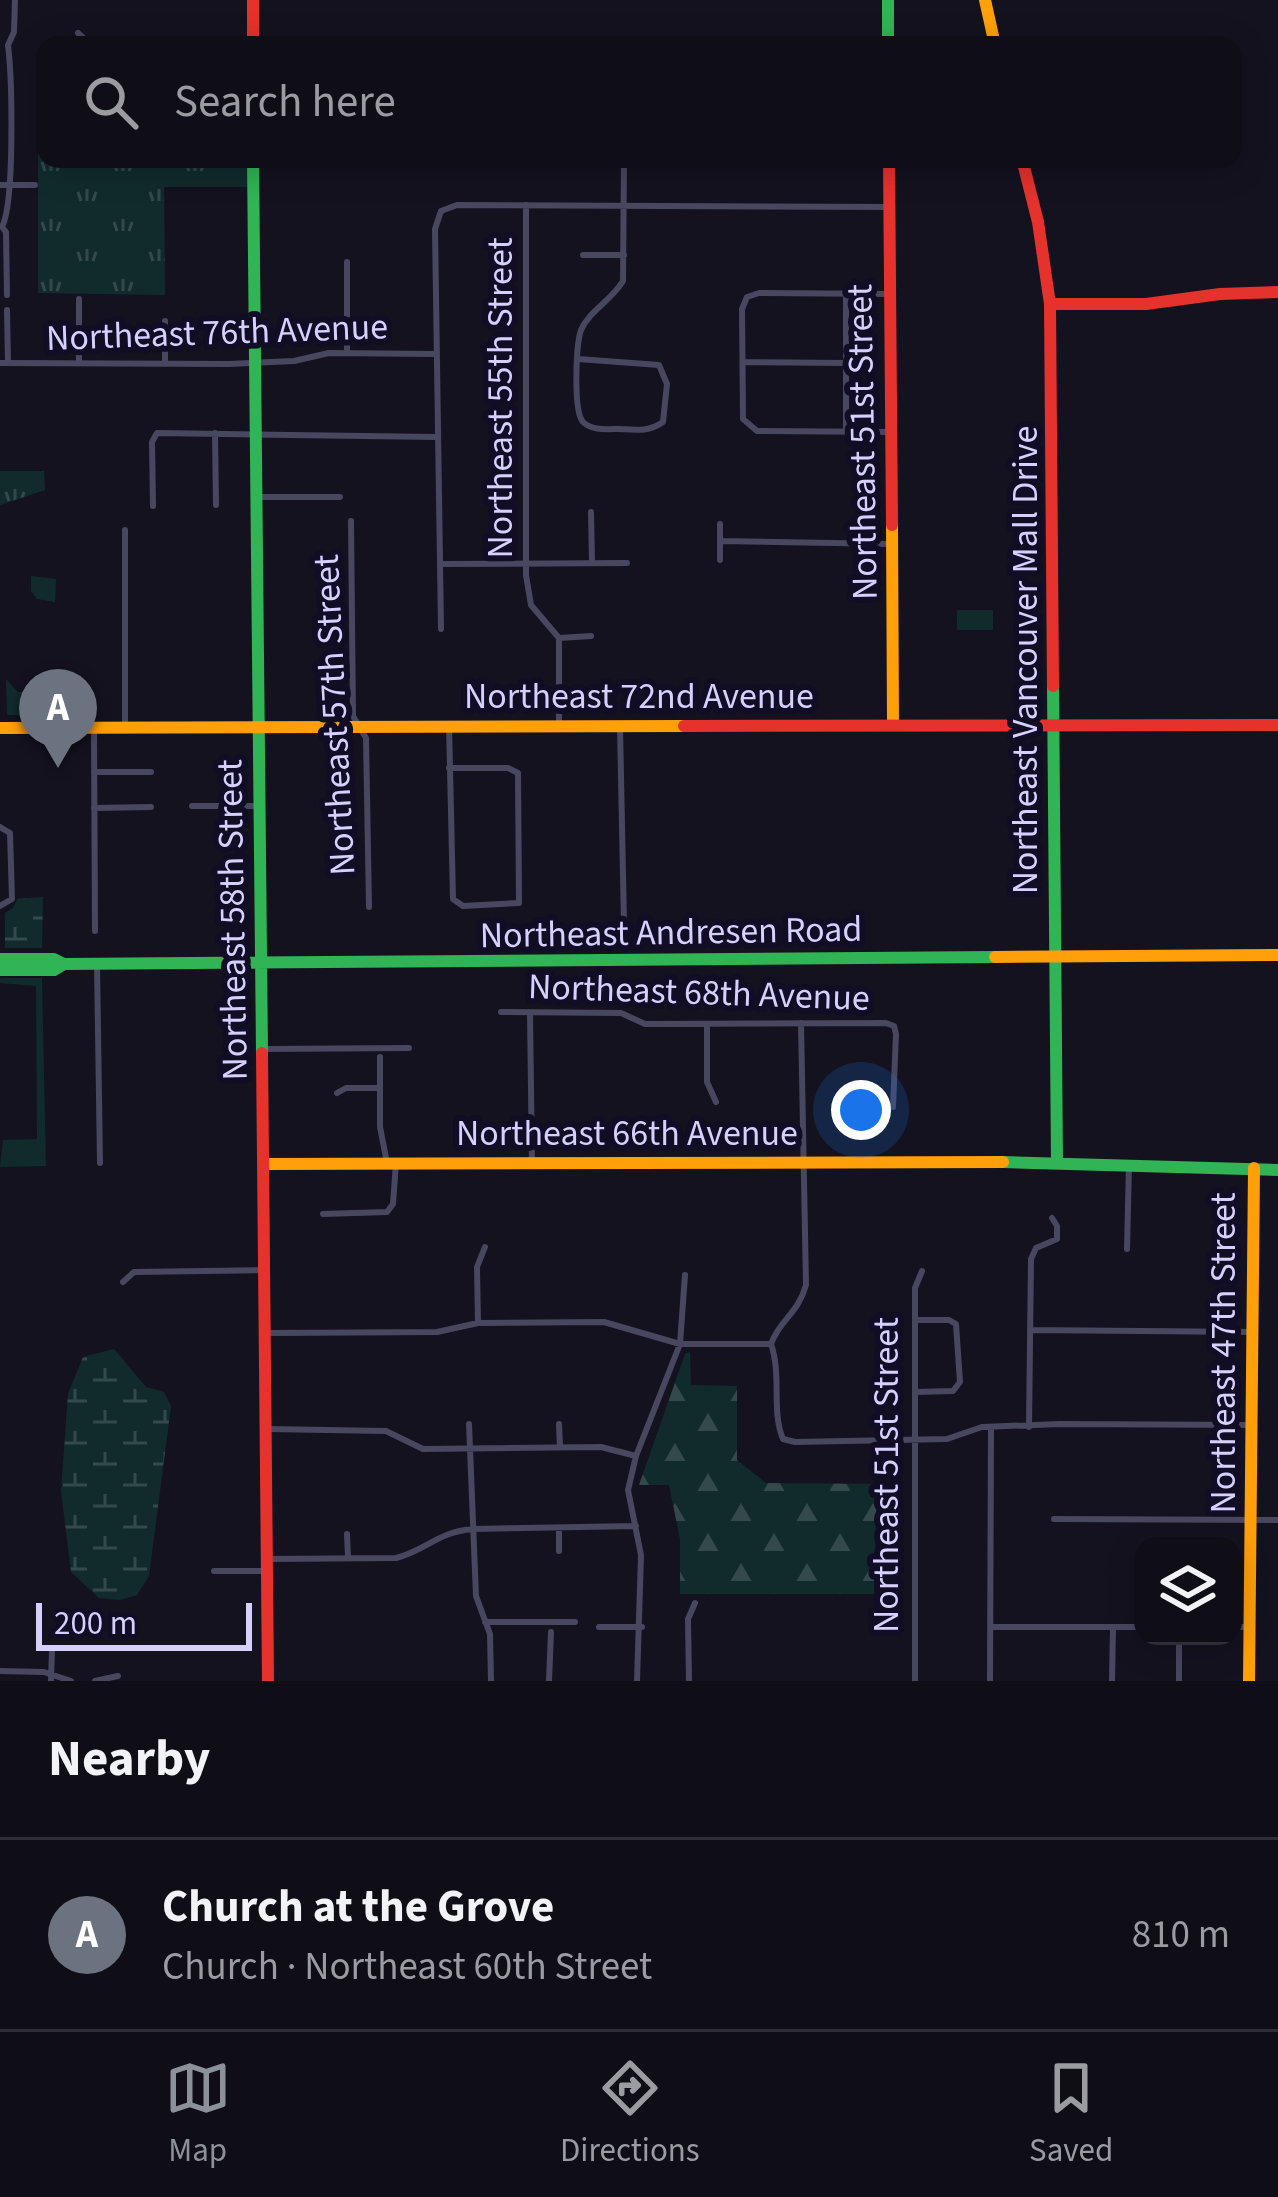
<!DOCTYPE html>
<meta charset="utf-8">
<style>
:root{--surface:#0f0e17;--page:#181720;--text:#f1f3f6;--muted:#9b9ca1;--line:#2f2e36;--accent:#8c9099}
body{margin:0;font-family:"Source Sans 3",sans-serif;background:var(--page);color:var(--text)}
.controls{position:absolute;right:36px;bottom:36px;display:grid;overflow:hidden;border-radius:24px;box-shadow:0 6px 30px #0003}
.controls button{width:108px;height:108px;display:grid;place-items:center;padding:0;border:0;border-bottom:3px solid var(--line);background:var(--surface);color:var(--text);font:60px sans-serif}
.scale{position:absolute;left:36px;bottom:30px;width:216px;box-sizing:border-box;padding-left:12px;border:6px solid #d6d0ff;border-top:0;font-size:33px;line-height:42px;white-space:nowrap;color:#d6d0ff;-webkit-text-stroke:9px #110d24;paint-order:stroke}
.you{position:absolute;left:861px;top:1110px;width:42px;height:42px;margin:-30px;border:9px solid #fff;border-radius:50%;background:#1a73e8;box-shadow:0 0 0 18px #1a73e833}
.badge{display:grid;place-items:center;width:78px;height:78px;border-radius:50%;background:var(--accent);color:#fff;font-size:39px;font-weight:700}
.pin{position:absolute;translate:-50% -99px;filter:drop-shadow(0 3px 6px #0008)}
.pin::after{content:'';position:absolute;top:63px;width:42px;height:36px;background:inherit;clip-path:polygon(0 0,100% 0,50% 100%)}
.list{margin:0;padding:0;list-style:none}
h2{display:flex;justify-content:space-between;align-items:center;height:156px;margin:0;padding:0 48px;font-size:51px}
h2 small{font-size:39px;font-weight:400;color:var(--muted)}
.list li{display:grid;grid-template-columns:78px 1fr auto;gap:36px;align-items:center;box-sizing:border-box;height:192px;padding:0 48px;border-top:3px solid var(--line)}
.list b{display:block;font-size:45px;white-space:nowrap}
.list p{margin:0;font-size:39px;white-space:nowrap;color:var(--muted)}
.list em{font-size:39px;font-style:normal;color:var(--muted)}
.icon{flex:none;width:66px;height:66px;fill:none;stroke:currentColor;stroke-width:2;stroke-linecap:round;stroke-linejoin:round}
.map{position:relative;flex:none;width:1278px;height:1681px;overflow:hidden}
.search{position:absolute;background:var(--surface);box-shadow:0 6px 30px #0003;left:36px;right:36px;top:36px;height:132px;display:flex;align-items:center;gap:30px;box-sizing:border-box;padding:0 42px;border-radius:24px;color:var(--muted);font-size:45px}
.sheet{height:348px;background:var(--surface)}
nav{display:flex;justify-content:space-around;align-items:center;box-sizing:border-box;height:168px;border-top:3px solid var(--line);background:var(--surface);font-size:33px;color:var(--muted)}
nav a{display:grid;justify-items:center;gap:6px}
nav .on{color:var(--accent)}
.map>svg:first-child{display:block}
.green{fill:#112b2c}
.forest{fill:url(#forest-firs)}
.wetland{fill:url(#wetland-marsh)}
.park{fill:url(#park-tufts)}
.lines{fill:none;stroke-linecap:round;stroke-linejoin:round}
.street{stroke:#484760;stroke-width:6}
.fast{stroke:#30b455;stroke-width:12}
.slow{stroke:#ff9f0a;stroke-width:12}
.jam{stroke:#e5322d;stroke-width:12}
.labels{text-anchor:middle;stroke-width:12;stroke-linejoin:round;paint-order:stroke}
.street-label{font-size:36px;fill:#d6d0ff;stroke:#110d24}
</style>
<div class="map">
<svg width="1278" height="1681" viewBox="0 0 1278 1681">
<defs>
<pattern id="forest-firs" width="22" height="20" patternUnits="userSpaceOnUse" patternTransform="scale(3)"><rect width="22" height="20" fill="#112b2c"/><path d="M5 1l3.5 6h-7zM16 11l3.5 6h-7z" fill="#33494c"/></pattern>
<pattern id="wetland-marsh" width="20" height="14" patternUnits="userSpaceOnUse" patternTransform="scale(3)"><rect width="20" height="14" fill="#112b2c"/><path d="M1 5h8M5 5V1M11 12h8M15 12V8" fill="none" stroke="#33494c"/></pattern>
<pattern id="park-tufts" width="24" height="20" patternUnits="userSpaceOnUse" patternTransform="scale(3)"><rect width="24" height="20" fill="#112b2c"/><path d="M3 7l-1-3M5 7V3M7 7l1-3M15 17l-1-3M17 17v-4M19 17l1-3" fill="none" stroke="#33494c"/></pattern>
</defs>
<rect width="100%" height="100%" fill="#14121f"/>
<path class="green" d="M31,576l25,3 -1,23 -18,-3 -6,-8z
M957,610h36v20h-36z
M6,679l12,13 64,-1 5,19 -9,10 -18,-5h-53z
M0,978h42l4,188 -46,1 3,-27 34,-1 -1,-153 -36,-3z"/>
<path class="forest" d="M690,1352l1,33 46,1v74l29,23 111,1 -3,110h-194v-55l-11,-54h-30l46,-131z"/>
<path class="wetland" d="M43,897l-1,51h-37v-35l8,-5 4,-9z
M114,1349l32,38 18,5 7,14 -22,170 -12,19 -17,5 -21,-2 -28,-26 -10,-81 7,-97 15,-37z"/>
<path class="park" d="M38,76h7v83h203v28h-84l1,108 -127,-2z
M0,471h44l1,19 -45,15z"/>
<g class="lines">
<path class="street" d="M78,33l11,10 164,-1
M0,185h35
M526,205v370l5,30 28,33v87
M583,255h41
M347,262v91
M889,294l-130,-1 -12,4 -5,12 1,110 14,12 134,1
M7,295l-1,-63 -4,-5c13,-25 10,-149 6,-182l6,-13 1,-32
M79,299v64
M7,310l1,53
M578,359l81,6 8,19 -4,38c-14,10 -27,8 -44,7 -12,0 -27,2 -36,-7 -10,-11 -7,-77 -2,-92 8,-19 31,-30 42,-49l1,-122
M743,362l103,1
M0,363l229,1 65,-3 35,-8 107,1
M165,364v-43
M846,431v-138
M215,433l1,72
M256,497h84
M153,506l-1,-64 5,-9 280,4
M591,512l1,50
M351,521l2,195 13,22 3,169
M720,524v36
M125,530v198
M720,541l171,3
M441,564l186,-1
M441,629l-6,-400 6,-18 16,-6 432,2
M559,638l32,-2
M449,725l4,174 10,7 56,-3 -1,-130 -10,-5h-59
M620,727l4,197
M94,728l1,203
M94,772h57
M192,806h66
M94,808l57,-1
M0,827l10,6 2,66 -12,7
M97,964l3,199
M501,1012l120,1 24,11 241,-1 8,3 2,8 -3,73
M530,1013l2,150
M801,1023l5,262c-8,29 -26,34 -35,59 11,32 0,67 12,95l12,3 152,-3 35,-12 78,-3 192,1
M707,1024v58l9,20
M263,1049l146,-1
M380,1057v70l7,36
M337,1093l9,-5h34
M323,1214l64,-2 6,-8 3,-41
M1127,1249l2,-84
M123,1282l11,-10 131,-2
M915,1320h34l7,4 4,58 -7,9 -38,1
M478,1323l-1,-56 8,-20
M1030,1330l222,2
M266,1333l171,-1 41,-9 126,-1 76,22h91
M469,1424l7,172 14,38 1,47
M559,1424l1,23
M1029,1427l2,-168 5,-11 21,-9v-13l-5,-8
M268,1429l118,2 37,18 178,-2 35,9
M1054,1519l224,1
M559,1528v23
M347,1534l1,23
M269,1559l127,-1c31,-8 41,-26 77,-29l163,-3
M214,1571h52
M485,1622h90
M599,1627h43
M993,1627h150
M1233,1627h16
M1179,1636v45
M0,1671l44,1 27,9
M51,1681l1,-31
M95,1681l23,-5
M549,1681l2,-49
M637,1681l4,-126 -13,-65 8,-34 44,-112 5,-69
M689,1681l-1,-62 7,-16
M915,1681v-393l7,-17
M990,1681l1,-254
M1112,1681l1,-54"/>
<path class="fast" d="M888,0v45
M253,159l9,894
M1053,686l4,477
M0,959h30
M30,959h24l10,5
M0,970h54l10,-6 931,-7
M1003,1162l275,8"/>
<path class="slow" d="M985,0l10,45
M892,525l1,199
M0,728l684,-2
M995,957l283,-2
M264,1164l739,-2
M1249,1681l5,-513"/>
<path class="jam" d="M253,0v45
M889,159l3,366
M1022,159l16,63 12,82 3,382
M1050,304h96l74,-10 58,-2
M684,726l594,-1
M262,1053l6,628"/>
</g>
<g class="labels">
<g class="street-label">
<text transform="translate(217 331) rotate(-2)" y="13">Northeast 76th Avenue</text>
<text transform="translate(499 398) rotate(-90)" y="13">Northeast 55th Street</text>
<text transform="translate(861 442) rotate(-91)" y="13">Northeast 51st Street</text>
<text transform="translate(1024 660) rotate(-90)" y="13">Northeast Vancouver Mall Drive</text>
<text x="639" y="708">Northeast 72nd Avenue</text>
<text transform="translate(333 715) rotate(-93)" y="13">Northeast 57th Street</text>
<text transform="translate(231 920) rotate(-91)" y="13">Northeast 58th Street</text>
<text transform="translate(671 931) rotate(-1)" y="13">Northeast Andresen Road</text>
<text transform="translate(699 991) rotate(2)" y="13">Northeast 68th Avenue</text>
<text x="627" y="1145">Northeast 66th Avenue</text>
<text transform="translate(1222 1353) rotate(-90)" y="13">Northeast 47th Street</text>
<text transform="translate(885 1475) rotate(-90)" y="13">Northeast 51st Street</text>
</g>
</g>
</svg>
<div class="controls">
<button><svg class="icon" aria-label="layers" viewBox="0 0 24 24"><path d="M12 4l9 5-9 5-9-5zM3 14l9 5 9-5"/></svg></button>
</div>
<div class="scale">200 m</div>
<div class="you"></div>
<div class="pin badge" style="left:58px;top:768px;background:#6b7280">A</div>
<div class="search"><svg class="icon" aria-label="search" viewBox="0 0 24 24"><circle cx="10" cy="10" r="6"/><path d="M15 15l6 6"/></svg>Search here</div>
</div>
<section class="sheet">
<h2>Nearby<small></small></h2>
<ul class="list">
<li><span class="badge" style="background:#6b7280">A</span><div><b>Church at the Grove</b><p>Church · Northeast 60th Street</p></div><em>810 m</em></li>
</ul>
</section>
<nav>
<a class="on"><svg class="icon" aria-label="map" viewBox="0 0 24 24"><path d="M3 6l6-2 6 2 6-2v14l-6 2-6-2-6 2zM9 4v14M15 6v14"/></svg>Map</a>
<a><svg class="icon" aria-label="directions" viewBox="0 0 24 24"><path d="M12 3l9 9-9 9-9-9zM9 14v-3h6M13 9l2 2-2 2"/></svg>Directions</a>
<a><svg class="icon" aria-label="saved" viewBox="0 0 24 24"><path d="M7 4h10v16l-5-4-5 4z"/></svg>Saved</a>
</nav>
